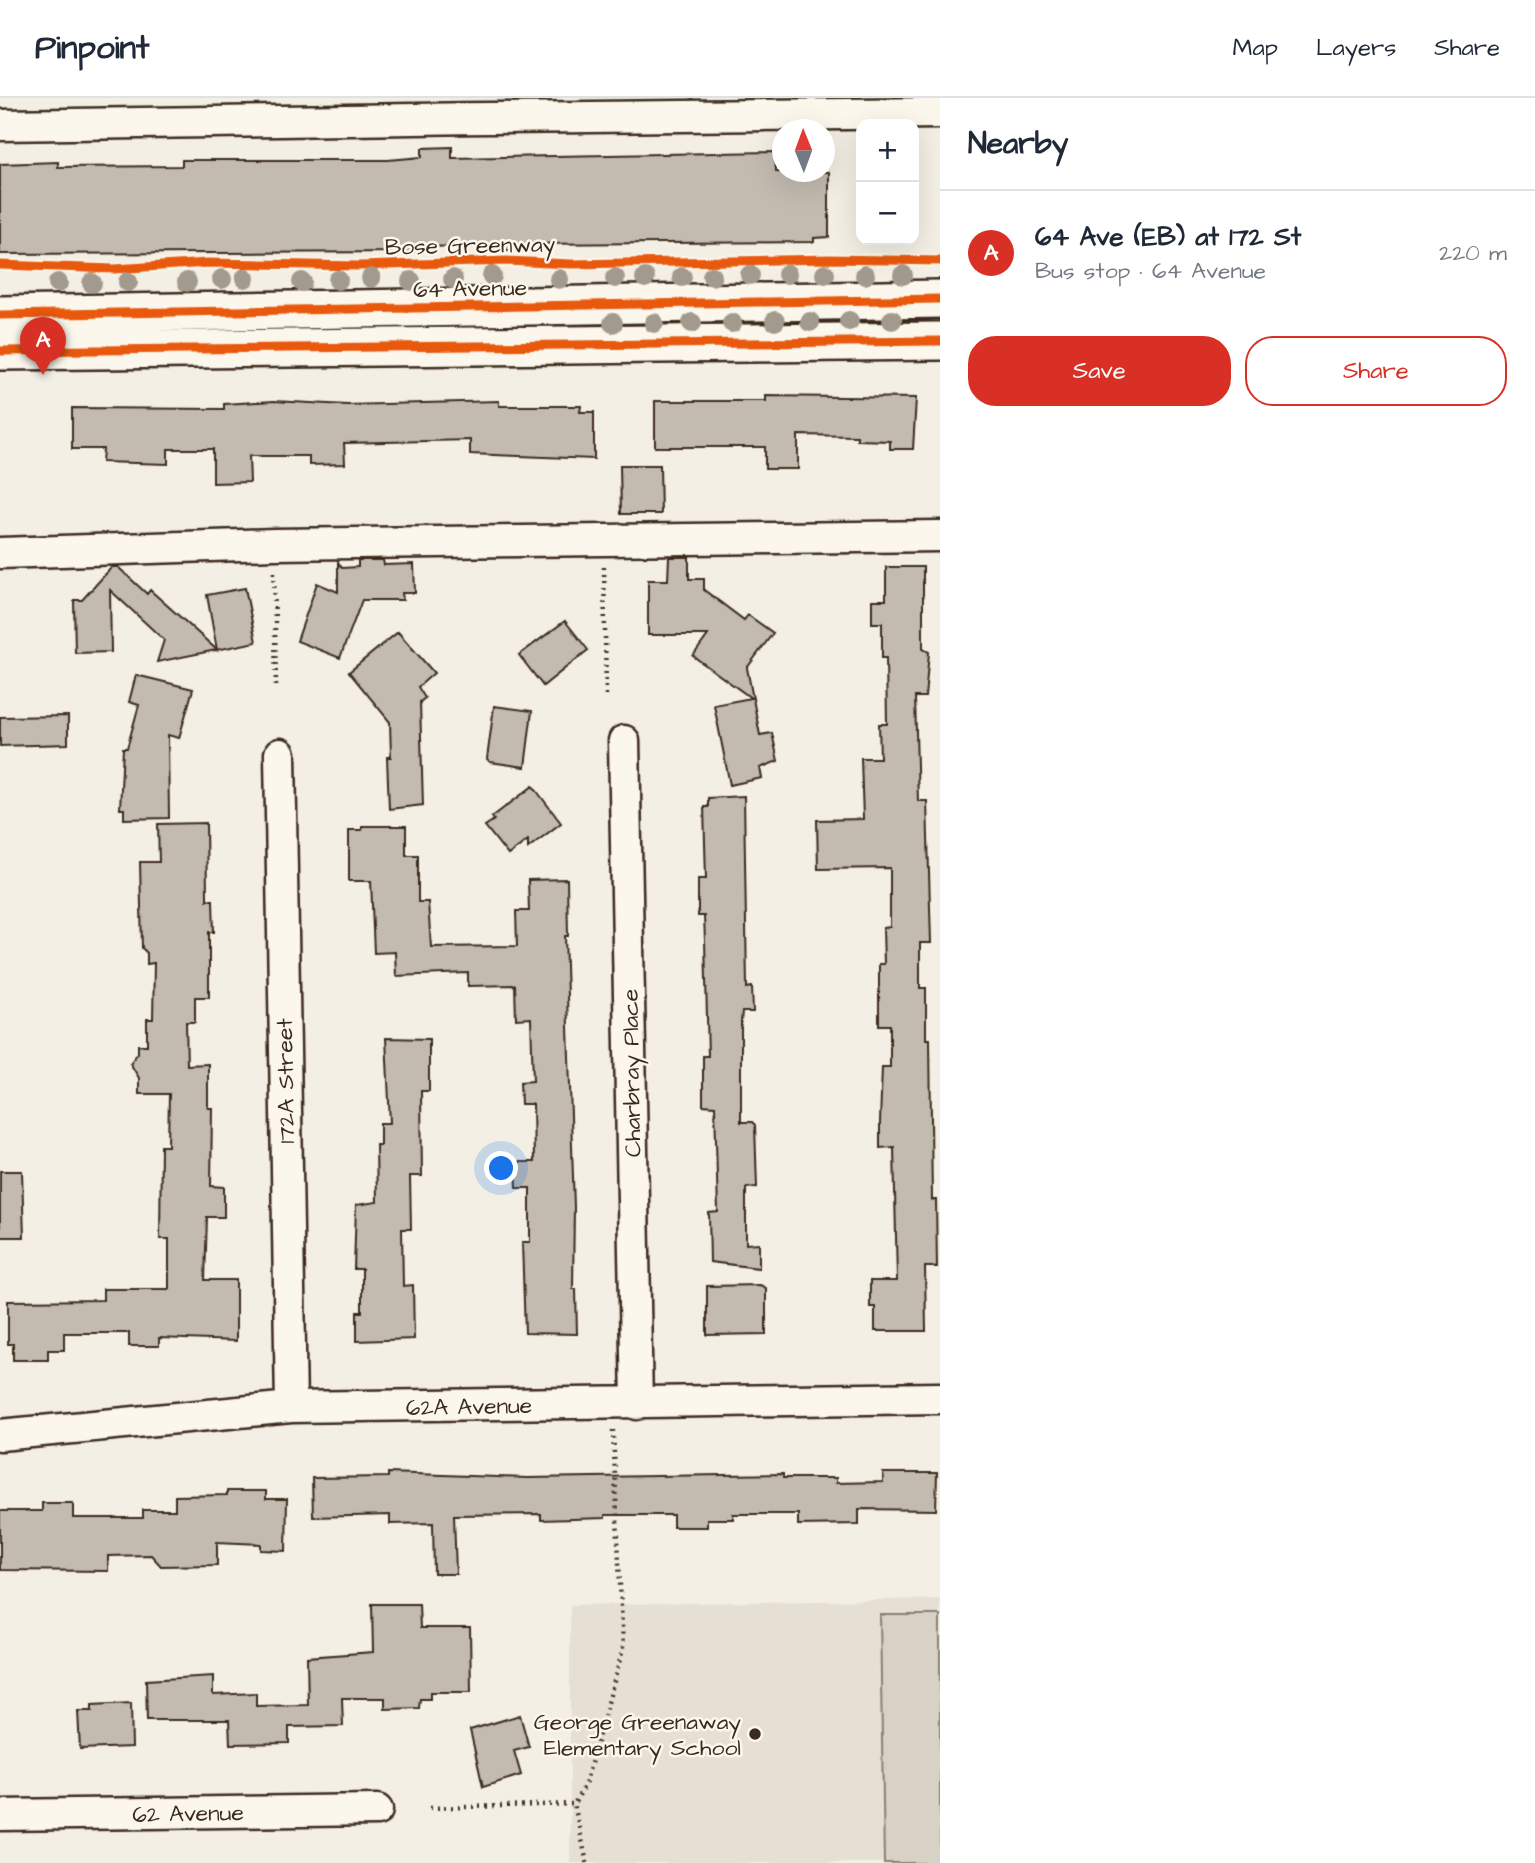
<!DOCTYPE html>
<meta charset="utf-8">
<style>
:root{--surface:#fff;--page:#f2f2f3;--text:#1f2937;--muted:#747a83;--line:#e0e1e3;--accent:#d93025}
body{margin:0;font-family:"Architects Daughter",sans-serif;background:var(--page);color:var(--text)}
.controls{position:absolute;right:21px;top:21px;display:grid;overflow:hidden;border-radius:14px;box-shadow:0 7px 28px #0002}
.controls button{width:63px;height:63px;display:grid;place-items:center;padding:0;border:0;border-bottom:2px solid var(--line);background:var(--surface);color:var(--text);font:35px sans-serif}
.compass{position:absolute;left:772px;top:21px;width:63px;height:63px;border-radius:50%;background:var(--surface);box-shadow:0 7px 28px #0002;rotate:359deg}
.you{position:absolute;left:502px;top:1071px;width:24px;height:24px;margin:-18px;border:5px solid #fff;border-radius:50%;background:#1a73e8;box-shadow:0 0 0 10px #1a73e833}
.badge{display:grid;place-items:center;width:46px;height:46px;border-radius:50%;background:var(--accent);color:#fff;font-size:23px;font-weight:700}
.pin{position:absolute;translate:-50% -58px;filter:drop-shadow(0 2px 4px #0008)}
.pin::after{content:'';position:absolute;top:37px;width:24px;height:21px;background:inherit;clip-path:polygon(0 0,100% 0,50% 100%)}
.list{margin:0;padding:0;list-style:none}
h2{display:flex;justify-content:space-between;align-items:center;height:91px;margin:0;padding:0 28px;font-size:30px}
h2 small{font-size:23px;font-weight:400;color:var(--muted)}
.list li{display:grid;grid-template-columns:46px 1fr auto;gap:21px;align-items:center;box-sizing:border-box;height:126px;padding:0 28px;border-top:2px solid var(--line)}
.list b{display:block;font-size:26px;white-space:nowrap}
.list p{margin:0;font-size:23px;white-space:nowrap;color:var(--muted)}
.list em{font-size:23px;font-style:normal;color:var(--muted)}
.actions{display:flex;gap:14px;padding:21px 28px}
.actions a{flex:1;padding:16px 0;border:2px solid var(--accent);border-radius:28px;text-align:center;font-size:24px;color:var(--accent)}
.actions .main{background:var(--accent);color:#fff}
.map{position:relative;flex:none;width:940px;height:1765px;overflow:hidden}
header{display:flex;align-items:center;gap:42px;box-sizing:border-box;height:98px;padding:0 35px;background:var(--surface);border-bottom:2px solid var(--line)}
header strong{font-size:33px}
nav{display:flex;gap:38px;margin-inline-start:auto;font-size:24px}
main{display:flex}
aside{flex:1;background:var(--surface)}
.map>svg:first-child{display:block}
.built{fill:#e5dfd4}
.green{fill:#d8d1c6;stroke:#8a7e72;stroke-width:2}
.building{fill:#c3bbb0;stroke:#3b2a1e;stroke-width:2}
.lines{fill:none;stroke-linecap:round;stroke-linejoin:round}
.minor-casing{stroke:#3b2a1e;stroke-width:35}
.major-casing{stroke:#3b2a1e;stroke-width:42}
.path{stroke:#3b2a1e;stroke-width:4.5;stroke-dasharray:2 5;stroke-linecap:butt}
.minor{stroke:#fbf7ec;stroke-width:30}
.major{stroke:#fbf7ec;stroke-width:37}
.cycleway-casing{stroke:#fbf7ec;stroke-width:13}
.cycleway{stroke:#e8590c;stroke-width:9}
.tree{fill:#a39a8e}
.poi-dot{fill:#3b2a1e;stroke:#fbf7ec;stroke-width:2.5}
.labels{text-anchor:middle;stroke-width:5;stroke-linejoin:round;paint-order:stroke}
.street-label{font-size:23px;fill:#3b2a1e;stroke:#fbf7ec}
.poi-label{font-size:23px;fill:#3b2a1e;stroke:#fbf7ec;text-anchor:end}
</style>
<header>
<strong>Pinpoint</strong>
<nav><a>Map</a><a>Layers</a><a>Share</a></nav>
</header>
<main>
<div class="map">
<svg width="940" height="1765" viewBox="0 0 940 1765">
<rect width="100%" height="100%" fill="#f3efe4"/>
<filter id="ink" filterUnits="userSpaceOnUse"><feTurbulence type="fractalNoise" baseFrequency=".0143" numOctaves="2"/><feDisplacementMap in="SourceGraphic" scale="14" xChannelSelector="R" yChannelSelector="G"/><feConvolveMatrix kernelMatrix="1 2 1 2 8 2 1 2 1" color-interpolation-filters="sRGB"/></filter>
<g filter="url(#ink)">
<path class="built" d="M940,1501v264h-370v-258z"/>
<path class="green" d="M880,1517h60v248h-56z"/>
<path class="building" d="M452,49v11l323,-6 1,20h53v65l-15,1v4l-295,2v6h-29v-3l-14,-1 -59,1v5l-417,2v-90l58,-2v5l124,-1v-6h206l34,-3v-9z
M766,298l150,2 -3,51h-23v-8l-33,-1v-4l-59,-1v34h-33v-22h-110v-46h111z
M274,303l73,4 152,-4v5h82l-1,6h14v47l-124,-5v-14l-126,3 1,21 -36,1v-9h-60l1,26 -37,1v-34h-45v15l-66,-2 1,-13h-31v-41l152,1v-5z
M620,367h40l1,49h-40z
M669,459h20v22h15v11l40,30 4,-5 25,18 -26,35 13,67 12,-2 6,28 -18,7 2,10 -32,7 -16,-80 37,-7 -58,-42 15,-21h-60v-55h20z
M358,462h25l1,5 30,-1 1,29h-13l1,7h-41l-22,58 -43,-17 20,-58 21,9v-30l4,6 16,-1z
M112,469h6l29,27 3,-4 67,60 -10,-55 38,-7 11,54 -99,20 7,-22 -54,-50 1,62 -36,1 -1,-53h8z
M886,469h37v82l6,3 -4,45h-10l3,104h9l4,142h-11v45h6v51h4l2,161h4l1,67h-12l1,64h-51v-24h-5v-26h27l-3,-134 -14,1v-26l2,-55h8v-42h-11v-61h5l-1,-36 7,-1v-59l-72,1 -1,-49 46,-1 -2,-61h19l-1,-34h8l-1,-66h-4v-35h-10v-23h14z
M565,523l23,29 -45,36 -24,-31z
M398,534l36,41 -16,14 7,11 -5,4 3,103 -34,4 -2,-52h4l-1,-35 -41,-50z
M136,577l57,14 -14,49 -11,-3 1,83 -45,1v-10h-4l3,-61h4l12,-43 -10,-3z
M494,608l38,5 -7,56 -35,-5 -3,-3z
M68,618v28l-68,2v-29z
M533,688l28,37 -33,25v-8l-20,15 -23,-29 9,-6 -2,-3z
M744,698l3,192 5,-1 1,25h-11l-1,10v100h11l3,3 2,62 -11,1v56l13,-1v25l-49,-6 -1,-49 9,-1 -3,-106 -12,-1v-49h5l-3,-115 -1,-25h-6v-37h8l-2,-72h4v-9z
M206,725l1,72v5h6l1,32h-5v65h-14v25h-9l1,43 21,-1v44h4l-1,78 13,1v30h-17l-2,63h31v61l-77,-3v8h-30v-13h-65v17h-16v10h-35v-16h-5v-43l95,-1v-11h66v-50h-9l1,-93h7l1,-52h-30v-16l-9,-15 8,-10v-8h9v-26h6l1,-56 -7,1v-11l-5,-5 -2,-86h19l-1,-38z
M362,728h44v29h12v47h10l3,45 86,-1 -1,-35h13l-1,-31 39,-1 1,57h-3l9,271 -1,82h3l1,45 -52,-1 -3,-91h8v-54h-13l-1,-26h18l-1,-58h-12l-1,-22 13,-1 -2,-63 -15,1 -1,-34 -47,1v-13l-72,3 -1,-24 -21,1 -3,-72h-22v-51h13z
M386,940l43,1v52h-8l1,85h-12l1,53h-9l1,57 10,-1 1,54 -57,2v-29h5v-43h-8l2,-64 21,-3 -1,-57h4v-22h10z
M0,1073h22l2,66h-24z
M760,1187l6,3v46l-59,1v-49z
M388,1375l139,5 256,-4v4h53v5l47,-1v-9h54l-1,37 -77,-1v15l-61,1v-11h-65v5h-26v8h-34v-12h-68v3l-64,2v-6l-87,1 2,59h-22l-1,-51 -43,1v-9l-77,2 -1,-39 76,-1z
M227,1393h39v8h21l-1,52 -25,-1v-6l-44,-2v23l-56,1 -10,-11 -43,1v15l-108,-1v-59h42v-8h31v15h70v-8h32v-14l52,-1z
M372,1506h47l1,24h50l1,64h-41v7h-10l-1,9 -34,1v-11h-43l1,28 -54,1v16l-59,1 -1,-24h-82l-1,-40 67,-4v19l43,-2v13l52,-1 -1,-48 66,-5z
M131,1605l1,44 -52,2 -2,-38h14v-6z
M520,1617l9,32 -15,4 7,24 -38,12 -13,-57z"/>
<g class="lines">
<defs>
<path id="minor" d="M0,27c313,-4 627,-10 940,-12
M0,455l274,-9 666,-8
M624,643l13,663
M280,656l11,653
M0,1337l291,-28 649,-9
M0,1717l377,-5"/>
<path id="major" d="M0,217l940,-16
M0,253l940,-10"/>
</defs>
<use href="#minor" class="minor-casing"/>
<use href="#major" class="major-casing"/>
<path class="path" d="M604,469l2,128
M274,474l2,116
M430,1710l144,-4
M587,1765l-13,-59 11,-19 38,-136 -10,-219"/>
<use href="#minor" class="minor"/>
<use href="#major" class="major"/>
<defs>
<path id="cycleway" d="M0,167l114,4 94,-6 152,3 146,-5 65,3 260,-5 109,2
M0,217l940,-16
M0,253l940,-10"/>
</defs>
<use href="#cycleway" class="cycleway-casing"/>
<use href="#cycleway" class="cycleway"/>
</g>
<g class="tree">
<circle cx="787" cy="176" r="10"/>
<circle cx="825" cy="176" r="10"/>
<circle cx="750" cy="177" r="10"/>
<circle cx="865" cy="177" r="10"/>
<circle cx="903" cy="177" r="10"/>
<circle cx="492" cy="178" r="10"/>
<circle cx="712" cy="178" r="10"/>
<circle cx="682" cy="179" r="10"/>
<circle cx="245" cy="180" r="10"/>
<circle cx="371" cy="180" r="10"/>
<circle cx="615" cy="180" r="10"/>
<circle cx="645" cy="180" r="10"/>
<circle cx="222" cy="181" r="10"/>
<circle cx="453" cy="181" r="10"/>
<circle cx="559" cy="181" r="10"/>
<circle cx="338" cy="182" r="10"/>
<circle cx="411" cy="183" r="10"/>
<circle cx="128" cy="184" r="10"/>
<circle cx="187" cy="184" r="10"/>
<circle cx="302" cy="184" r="10"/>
<circle cx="58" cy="185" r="10"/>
<circle cx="92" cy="185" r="10"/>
<circle cx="892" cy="222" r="10"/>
<circle cx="775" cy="223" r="10"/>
<circle cx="849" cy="223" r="10"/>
<circle cx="810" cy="224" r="10"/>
<circle cx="613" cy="225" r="10"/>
<circle cx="654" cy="225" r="10"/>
<circle cx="692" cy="225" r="10"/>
<circle cx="732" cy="225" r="10"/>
</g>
</g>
<circle class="poi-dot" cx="755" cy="1636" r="7"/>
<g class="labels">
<g class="street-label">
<text transform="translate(470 147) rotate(-1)" y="8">Bose Greenway</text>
<text transform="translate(470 190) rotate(-1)" y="8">64 Avenue</text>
<text transform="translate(631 975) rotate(-91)" y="8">Charbray Place</text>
<text transform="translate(285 983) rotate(-91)" y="8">172A Street</text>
<text transform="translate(469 1308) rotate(-1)" y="8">62A Avenue</text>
<text transform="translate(188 1715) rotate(-1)" y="8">62 Avenue</text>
</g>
<g class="poi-label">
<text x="741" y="1631">George Greenaway<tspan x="741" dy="26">Elementary School</tspan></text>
</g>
</g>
</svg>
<div class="controls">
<button>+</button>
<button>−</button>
</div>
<svg class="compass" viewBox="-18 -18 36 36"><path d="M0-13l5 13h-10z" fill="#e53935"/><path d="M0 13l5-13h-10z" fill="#747a83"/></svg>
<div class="you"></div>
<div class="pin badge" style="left:43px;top:277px">A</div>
</div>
<aside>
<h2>Nearby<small></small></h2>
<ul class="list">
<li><span class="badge">A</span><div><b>64 Ave (EB) at 172 St</b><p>Bus stop · 64 Avenue</p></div><em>220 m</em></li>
</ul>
<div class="actions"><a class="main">Save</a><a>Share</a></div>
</aside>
</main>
